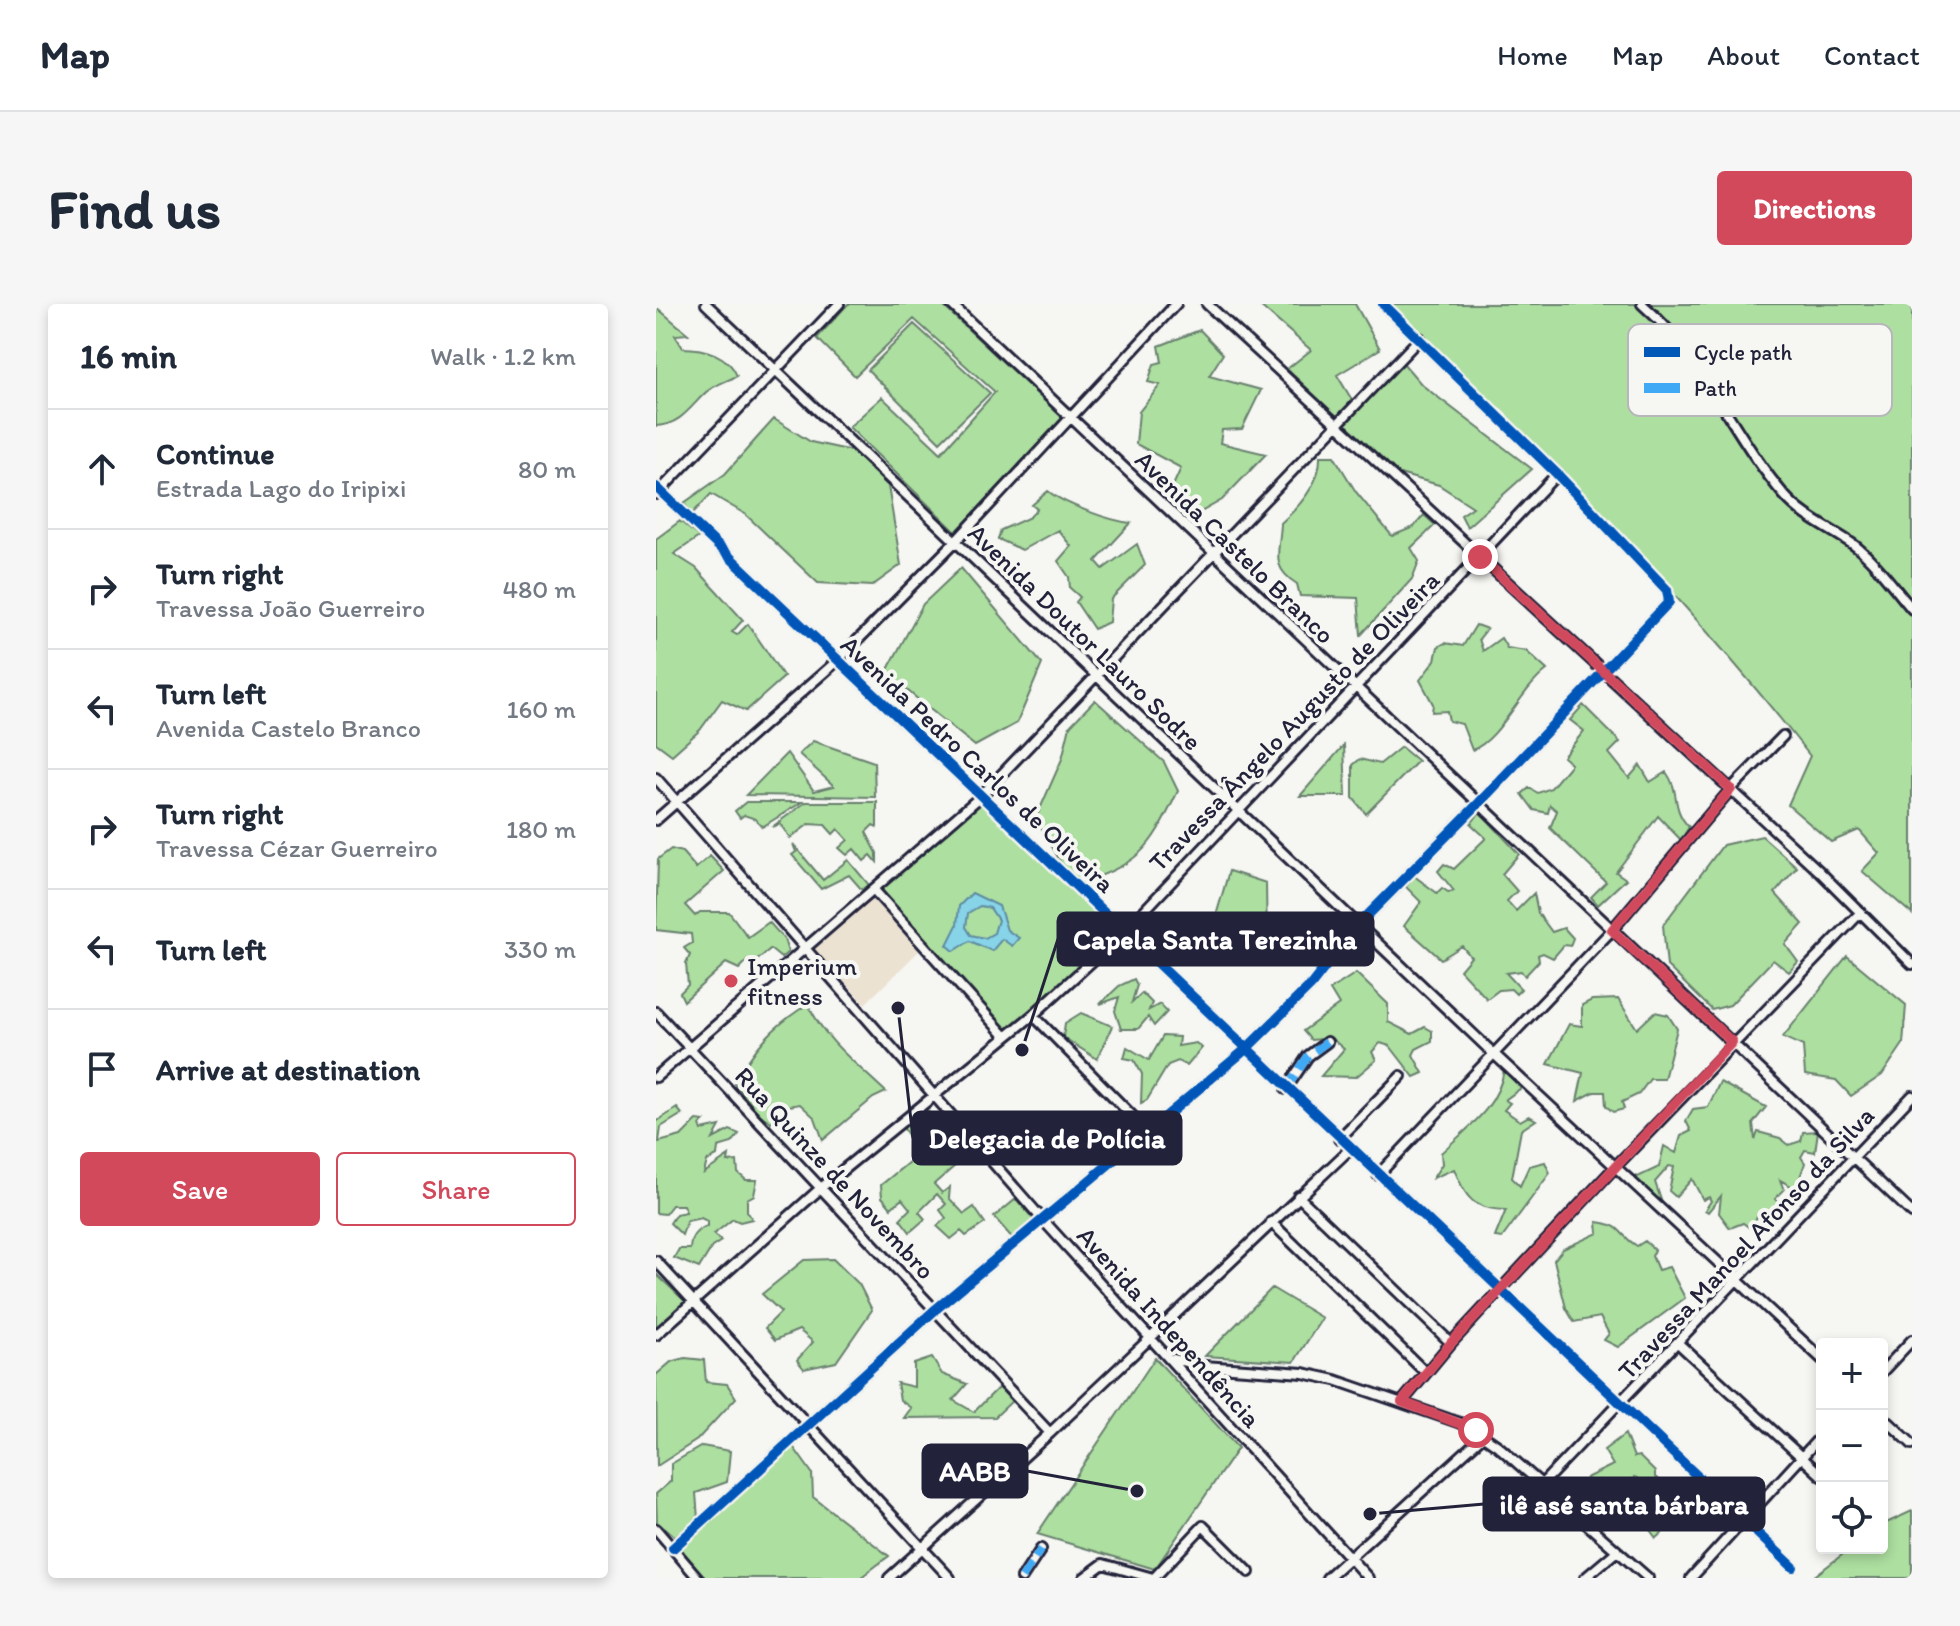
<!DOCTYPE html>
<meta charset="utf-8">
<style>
:root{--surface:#fff;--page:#f6f6f7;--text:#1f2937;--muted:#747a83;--line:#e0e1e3;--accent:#d1495b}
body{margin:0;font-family:Itim,sans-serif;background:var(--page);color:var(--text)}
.controls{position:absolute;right:24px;bottom:24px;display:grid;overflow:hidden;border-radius:8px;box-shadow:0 4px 12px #0003}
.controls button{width:72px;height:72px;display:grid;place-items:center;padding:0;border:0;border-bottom:2px solid var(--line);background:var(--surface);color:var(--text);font:40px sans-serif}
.stop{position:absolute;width:24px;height:24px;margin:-18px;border:6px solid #d1495b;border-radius:50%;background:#fff}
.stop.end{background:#d1495b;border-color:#fff;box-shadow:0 2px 8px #0008}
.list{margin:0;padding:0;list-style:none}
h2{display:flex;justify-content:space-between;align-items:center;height:104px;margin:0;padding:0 32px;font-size:34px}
h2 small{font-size:26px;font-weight:400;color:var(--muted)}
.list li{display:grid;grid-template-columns:52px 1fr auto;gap:24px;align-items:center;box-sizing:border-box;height:120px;padding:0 32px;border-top:2px solid var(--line)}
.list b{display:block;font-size:30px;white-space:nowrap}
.list p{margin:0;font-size:26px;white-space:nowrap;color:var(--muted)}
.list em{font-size:26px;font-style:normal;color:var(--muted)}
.actions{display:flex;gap:16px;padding:24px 32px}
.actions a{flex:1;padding:18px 0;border:2px solid var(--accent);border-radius:8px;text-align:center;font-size:28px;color:var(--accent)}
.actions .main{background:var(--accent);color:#fff}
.icon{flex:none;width:44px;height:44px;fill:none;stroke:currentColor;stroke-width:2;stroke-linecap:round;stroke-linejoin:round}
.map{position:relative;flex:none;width:1256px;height:1274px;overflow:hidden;border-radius:8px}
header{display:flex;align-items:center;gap:48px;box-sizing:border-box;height:112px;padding:0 40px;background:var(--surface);border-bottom:2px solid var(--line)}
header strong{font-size:38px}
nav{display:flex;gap:44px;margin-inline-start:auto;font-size:28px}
.intro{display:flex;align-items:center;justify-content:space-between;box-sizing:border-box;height:192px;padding:0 48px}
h1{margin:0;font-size:56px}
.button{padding:20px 36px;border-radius:8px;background:var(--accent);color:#fff;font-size:28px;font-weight:700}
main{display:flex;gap:48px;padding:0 48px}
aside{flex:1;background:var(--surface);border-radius:8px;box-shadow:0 4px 12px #0003}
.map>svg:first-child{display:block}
.built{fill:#ece2d2}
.green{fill:#addfa0;stroke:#68806e;stroke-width:2}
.water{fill:#87d3e7;stroke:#5f8ca2;stroke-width:2;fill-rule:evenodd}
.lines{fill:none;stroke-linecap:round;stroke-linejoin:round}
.minor-casing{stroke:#22223b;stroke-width:14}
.minor{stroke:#f6f6f2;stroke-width:8}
.quiet{stroke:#3fa9f5;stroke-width:8;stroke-dasharray:16 8;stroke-linecap:butt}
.cycleway-casing{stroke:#f6f6f2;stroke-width:15}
.cycleway{stroke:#0057b8;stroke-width:10}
.route{stroke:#d1495b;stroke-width:10}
.poi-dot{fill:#d1495b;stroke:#f6f6f2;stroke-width:3}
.labels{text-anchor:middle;stroke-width:8;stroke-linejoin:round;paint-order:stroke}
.street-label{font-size:26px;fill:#22223b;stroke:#f6f6f2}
.poi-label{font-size:26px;fill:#22223b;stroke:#f6f6f2;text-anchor:start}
.key{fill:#f6f6f2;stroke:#b6b6bb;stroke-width:2}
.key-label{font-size:22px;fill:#22223b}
.leader{fill:none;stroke:#22223b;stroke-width:3}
.callout-dot{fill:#22223b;stroke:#f6f6f2;stroke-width:3}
.callout{fill:#22223b;stroke:#22223b;stroke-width:3}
.callout-label{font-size:28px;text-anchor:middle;font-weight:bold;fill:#fff}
</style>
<header>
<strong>Map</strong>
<nav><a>Home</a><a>Map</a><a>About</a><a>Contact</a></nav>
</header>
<div class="intro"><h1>Find us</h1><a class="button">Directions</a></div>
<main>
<aside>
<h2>16 min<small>Walk · 1.2 km</small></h2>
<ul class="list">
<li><svg class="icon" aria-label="ahead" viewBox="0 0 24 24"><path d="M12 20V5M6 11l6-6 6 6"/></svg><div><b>Continue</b><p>Estrada Lago do Iripixi</p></div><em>80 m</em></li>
<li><svg class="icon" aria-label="right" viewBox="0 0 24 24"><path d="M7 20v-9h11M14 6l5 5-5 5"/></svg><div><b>Turn right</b><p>Travessa João Guerreiro</p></div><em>480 m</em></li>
<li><svg class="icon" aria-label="left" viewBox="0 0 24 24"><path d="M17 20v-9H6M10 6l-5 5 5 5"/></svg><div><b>Turn left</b><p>Avenida Castelo Branco</p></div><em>160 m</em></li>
<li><svg class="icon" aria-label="right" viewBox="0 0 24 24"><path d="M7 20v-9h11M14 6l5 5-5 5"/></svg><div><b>Turn right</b><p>Travessa Cézar Guerreiro</p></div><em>180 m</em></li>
<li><svg class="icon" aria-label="left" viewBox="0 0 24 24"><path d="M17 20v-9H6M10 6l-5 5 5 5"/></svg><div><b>Turn left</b></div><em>330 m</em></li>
<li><svg class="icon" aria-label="arrive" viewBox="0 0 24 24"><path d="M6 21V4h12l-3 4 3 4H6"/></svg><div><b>Arrive at destination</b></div></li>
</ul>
<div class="actions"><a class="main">Save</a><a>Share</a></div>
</aside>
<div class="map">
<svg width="1256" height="1274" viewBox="0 0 1256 1274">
<rect width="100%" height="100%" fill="#f6f6f2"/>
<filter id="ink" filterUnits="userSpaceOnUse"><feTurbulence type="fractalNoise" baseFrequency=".0125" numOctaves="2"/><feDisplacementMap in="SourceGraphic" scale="16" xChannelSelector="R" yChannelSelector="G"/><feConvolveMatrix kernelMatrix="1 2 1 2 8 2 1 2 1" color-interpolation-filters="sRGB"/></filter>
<g filter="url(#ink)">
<path class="built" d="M216,593l47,54 -54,53 -51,-55z"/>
<path class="green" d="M192,0h93l123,115 -108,113 -107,-105 33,-30 59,56 54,-61 -81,-73 -59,57 -38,-38z
M602,0h97l25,45 -43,26 15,25 -6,8 51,-52 25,29 110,84 -65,58 -6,-12 12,-8 -34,-22 -43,-12 -109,-104 24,-19z
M732,0h524v610l-50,-43 17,-18 -20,-23 -28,12 -43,-37 22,-49c-127,-163 -273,-309 -422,-452z
M0,3l32,27 -13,1 8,13c21,0 46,7 54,28 -10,5 -26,10 -34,19 -14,14 -24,30 -47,31z
M258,20l76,69 -50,49 -72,-72z
M544,26l23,24 -14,22 52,14 -19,39 -20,1 -2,13 46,11 -44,46 -37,21 -17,-24 13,-29 -45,-24 3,-32 21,-27 -12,-3 6,-18 8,-2 -3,-16z
M118,115l37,23 41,9 36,35 13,79 -29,21 -54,-3 -73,-69 -34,-20 -19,20 -8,-11 41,-29z
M664,152h14l22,36 36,44 22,-9 10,-12 11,10 -24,23 8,13 -7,18 -51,56 -3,-37 -58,-2 -3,-12c-28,-18 -17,-32 -16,-61 19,-17 40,-41 39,-67z
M392,187c16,13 62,30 83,32l-35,38 7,8 34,-25 8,21 -34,34 -2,23 -15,7 -18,-27 4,-5 -10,-9 -1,-11 -11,-16 13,-15 -13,-16 -36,20 -24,-11 3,-9 29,-13 7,-8 -5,-4z
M24,217l19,16 -25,17 22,14 47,52 -11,12 5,3 11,-11 36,53 -38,34 -24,-11 -22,30 -28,25 -16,-12v-204z
M305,264l81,96 -25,59 -42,23 -89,-73 37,-69z
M820,321l11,4 -8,10 4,12 18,-13 6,10 19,3 21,19c-27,20 -47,70 -75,80l-10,-26 -13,-3 -2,-10 -15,1 1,-8 -13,-24 15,-20 3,-13 7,-4 18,3z
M439,396l69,62 14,29c-30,63 -38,71 -104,95l-38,-68 26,-59 8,-33z
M927,401l37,37 -11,11 20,25 11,-13 10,17 16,-10c15,20 4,35 23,55l-8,13 -23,-24 -42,56 10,7 -28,26 -7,-8 15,-15 -56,-54 7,-17 -7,-6 -2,8 -14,-3 -12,-16 7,-6 9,5 13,-5 20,-24 -8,-7 21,-26 -14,-11z
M157,437l61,21 1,35 -129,-2 41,-42 27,38 20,-5 -35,-32z
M688,441l2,51h-46z
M745,443l17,14 -52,53 -13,-16v-33l7,-6 20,5z
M324,497l140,132 -114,100 -128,-143z
M90,498h56l-40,25 -6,-8 -12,-4 -4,3 -5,-7z
M150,498h71v25l-4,-2 -7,7 11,21v9l-6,-7 -7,6 -10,-12 -7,6 -8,-7 9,-8 -10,-11 -5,5 -8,-9 -16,-1 -19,14 -10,-14 -8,3z
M824,508l39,42 -17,20 15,17 -10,10 9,10 18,-18 4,20 14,19 12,-4 9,10 -3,8 -6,-1 -11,13 -10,-5 -5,2 1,6 -14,15 -4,-5 -15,2 15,16 -5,5 -5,-5 -12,1 -12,9 -27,-29 11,-13 -9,-11 -21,13 -37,-33 17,-24 -15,-15 8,-11 23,17 5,-5 6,4 6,-1 -16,-20 6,-7 10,5 32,-31 -15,-14z
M1106,532l35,31 -22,26 28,31 -18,20 13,18 -9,10 -16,-12 -43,45 -18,5 -45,-44 -4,-41 60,-80z
M137,540l30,36 25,-20 21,25 -7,5 -13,-15 -28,14 -29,-34 4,-3z
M15,545l11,3 14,16 14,-12 14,15 -39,34 10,11 5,-4h29l19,25 21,-15 15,17 4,13 -7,6 -11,-9 -16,14 -6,-3 -9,9 -13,-6 -42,38 -4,-8 8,-8 -2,-21 4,-9 -6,-7 8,-5 -1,-9 -35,-4 2,-71z
M573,567l37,12 1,61 -58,-4z
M1191,652l59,49 -3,39 -21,31 -31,21 -15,-16 -31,-5 -2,-29 -20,-9z
M700,669l32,31v18l24,12 13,-7 7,4v10l-16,8 -3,6 10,18 -9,4 -24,-31 -10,-3 -8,9 4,8 -20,17 -35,-1 23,-27 -13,-11 -20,2 -8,-9 36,-26 -9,-15z
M478,675l3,6 -5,17 10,-9 10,10 -3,7 11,-6 7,8 -13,14 -6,-9 -10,12h-17l-6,-18 4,-14 -19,7 19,-18z
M962,695l19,30 18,-17 13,3 9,14 -13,50h-14l-11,15 -17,8 2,7 -11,3 -7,-6 -1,-14h-11l-17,9 6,-28 -35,-9 21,-40 13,2v-21l10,-5z
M152,700c17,37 49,60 78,88l-13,6 -50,42 -8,-22 -15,-14 -11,2 -18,16 -12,-8 -24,-30c18,-36 38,-58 73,-80z
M425,709l31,13 -15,33 -34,-22 2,-14z
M507,732l16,1 -1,9 18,-3 6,5 -15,18 -9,-5 -10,4 -21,35 -6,3 1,-29 -8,-14 -10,-2 3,-11 22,13z
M848,766l17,18 -16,12 5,3 -6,7 16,11 9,-5 7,4 -15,10 -9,48 8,8 9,-20 16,-4 5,11 -48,65 -7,-1 11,-27c-34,-1 -39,-11 -52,-41l-21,9 9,-14 -1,-11c26,-25 57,-45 63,-83z
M1064,778l46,25 -13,16 2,17 3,-8 22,6 9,7 12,-4 2,-9 15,-1 -3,21 -10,-2 -4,7 4,6 -6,17 3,12 -22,-12 4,10 -9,9 7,7 -25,11 -7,11 -7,-5 -13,5 -11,-15 2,-17 -13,16 -3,-2 6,-9 -2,-4 -6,3 -11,-21 -16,18 -7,-6 5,-24 -5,-1 -14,16 7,21 -34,-30 10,4 21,-10 5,-21 12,7 5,-17 10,-5 -5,-10 7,-12 15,-2z
M21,804l5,6 -21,13 -2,15 22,-6 16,-16 7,1 -4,4 2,5 18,-4 -7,13 17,-9 9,4 -7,9 -14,4 -1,9 -10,5 -3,12 25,-17 -1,6 9,-1 1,12 8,7h11l-3,15 -7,4v12l5,8 -12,3 -7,-3 -19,15 7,7 -9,6 -13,21 -25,-10 5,-9h11c1,-13 5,-18 17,-23v-5l-6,-3 -14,3 -5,14 -12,-12 6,-9 10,-2 -3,-7h-11l-7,9 -9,-1v-91z
M263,807h9l-6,6 16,18 -7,14 9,11 12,-1 4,6 -22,19 8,9 8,-6 -1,11 15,16 10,-7 11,16 -19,13 -5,-5 -10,8 -14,-13 9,-8 -6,-8 6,-6 -9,-10 -18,18 6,7 -15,13 -10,-13 10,-10 -8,-10 -11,9 -9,-11 -1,-12 39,-32 -18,-27z
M360,895l19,22 -21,19 -20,-23z
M941,918c27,3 21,13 40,24l8,-5 10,9 -3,6 6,14 11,-3 16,31 -67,49 -14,-7 5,-6 -9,-17 -26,5 -8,-14 -12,-48 9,-11 35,-16z
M177,955l26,25 13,26 -36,52 -32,7 -7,-9 16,-18 -14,-12 -24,10 -10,-12 16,-16 -19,-18 42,-34z
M0,970l31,29 -31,27z
M616,984l50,30 -28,44 -89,-6z
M29,1054l19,2 2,22 21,2 9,14 -39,42 -40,26 -1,-91 15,-13z
M276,1054l10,16 25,10 -14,16 21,12 26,-26 13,14 -18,17 -91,1 7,-10 -11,-8 -3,-17 17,4v-23z
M499,1054l83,90 -83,121 -118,-35z
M969,1130l9,23 5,-1 16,16v5l15,10v7l-8,2 1,17 4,2 4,-17 29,18 -5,3 2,5 -4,3 -5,-3 -7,6 -8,-7 -17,15 -9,-12 15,-13 -11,5 -4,-8 -11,-1v-5l8,-4 -5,-7 4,-5 -5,-10 -4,-1 -9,40 -8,-13 -31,-26 27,-13 -9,-15z
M136,1141l20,28 1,24 76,59 -29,22h-156l-25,-30z
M46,1142l28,5 -3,31 -31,11 2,26 -23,18 -18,-15 -1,-28 15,-13v-17z
M1256,1207v67h-100l39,-30h31v-23z"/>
<path class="water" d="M316,589l27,13 8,24 12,8 -7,8 -10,-7 -10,12 -22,-10 -16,10 -7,-6 10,-20 2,-19zM324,602l10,2 8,12 -4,13 -9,5 -14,-3 -5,-8 2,-14z"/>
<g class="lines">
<defs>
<path id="minor" d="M50,0l788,750 328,305
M295,0l961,909
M551,0l612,567 93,93
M986,0c62,54 90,130 142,191 20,23 46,33 70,50 22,17 40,43 58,64
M0,183l1137,1080
M1,190l182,-190
M0,474l387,442 325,358
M0,516l181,-159 119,-120 220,-237
M218,586l132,147
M0,708l394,421
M377,711l116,118
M0,773l324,-280 440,-459
M630,785l22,-33 19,-14
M683,835l62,-63
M722,871l234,-245 119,-141 52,-53
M642,892l153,147
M615,918l154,150
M0,957l294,317
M0,1031l166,-148 211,-172 91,-83 433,-458
M1023,1040l143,132
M517,1055l31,7 99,7 32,7 134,46 29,20 150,132
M1226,1068l30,-32
M746,1098l49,-59 164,-176 246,-255
M1226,1112l30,28
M886,1180l370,-388
M0,1225l42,49
M17,1244l263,-239 309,-259 66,-65 47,-60 121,-122 190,-201 -2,-12 -110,-116 -174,-170
M233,1274l161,-145 300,-284
M366,1274l19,-29
M428,1274l19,-14 50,14
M498,1274l49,-52 46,46
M671,1274l157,-143
M929,1274l32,-27
M1035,1274l131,-143"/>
</defs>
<use href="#minor" class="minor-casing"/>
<use href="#minor" class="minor"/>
<path class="quiet" d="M630,785l22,-33 19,-14
M366,1274l19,-29"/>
<defs>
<path id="cycleway" d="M0,183l1137,1080
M17,1244l263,-239 309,-259 66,-65 47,-60 121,-122 190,-201 -2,-12 -110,-116 -174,-170"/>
</defs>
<use href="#cycleway" class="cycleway-casing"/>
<use href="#cycleway" class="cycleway"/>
</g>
</g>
<g class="lines" filter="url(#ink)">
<path class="route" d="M820,1126l-74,-28 49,-59 281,-301 -120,-112 119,-141 -251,-232"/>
</g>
<circle class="poi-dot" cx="75" cy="677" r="8"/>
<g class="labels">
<g class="street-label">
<text transform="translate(579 243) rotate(44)" y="9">Avenida Castelo Branco</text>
<text transform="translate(429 333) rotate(44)" y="9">Avenida Doutor Lauro Sodre</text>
<text transform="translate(638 417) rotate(-46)" y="9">Travessa Ângelo Augusto de Oliveira</text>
<text transform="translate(322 460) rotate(43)" y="9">Avenida Pedro Carlos de Oliveira</text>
<text transform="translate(179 869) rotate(47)" y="9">Rua Quinze de Novembro</text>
<text transform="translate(1090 939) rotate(-47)" y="9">Travessa Manoel Afonso da Silva</text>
<text transform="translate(513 1023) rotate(48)" y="9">Avenida Independência</text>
</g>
<g class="poi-label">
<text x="91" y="671">Imperium<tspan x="91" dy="30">fitness</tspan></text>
</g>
</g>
<rect x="972" y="20" width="264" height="92" rx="12" class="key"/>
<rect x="988" y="43" width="36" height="10" fill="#0057b8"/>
<rect x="988" y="79" width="36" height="10" fill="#3fa9f5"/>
<g class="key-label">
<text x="1038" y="56">Cycle path</text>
<text x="1038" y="92">Path</text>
</g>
<path class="leader" d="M366 746L402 635M242 704L257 834M481 1187L371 1167M714 1210L828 1200"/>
<g class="callout-dot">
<circle cx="366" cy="746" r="8"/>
<circle cx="242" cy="704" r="8"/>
<circle cx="481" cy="1187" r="8"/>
<circle cx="714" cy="1210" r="8"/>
</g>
<g class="callout">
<rect x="402" y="609" width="315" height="52" rx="8"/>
<rect x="257" y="808" width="268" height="52" rx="8"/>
<rect x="267" y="1141" width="104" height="52" rx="8"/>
<rect x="828" y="1174" width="280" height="52" rx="8"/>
</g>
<g class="callout-label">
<text x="559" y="645">Capela Santa Terezinha</text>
<text x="391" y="844">Delegacia de Polícia</text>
<text x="319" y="1177">AABB</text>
<text x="968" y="1210">ilê asé santa bárbara</text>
</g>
</svg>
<div class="controls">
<button>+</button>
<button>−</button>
<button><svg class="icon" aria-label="locate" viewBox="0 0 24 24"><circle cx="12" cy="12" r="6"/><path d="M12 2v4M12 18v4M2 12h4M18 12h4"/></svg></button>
</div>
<div class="stop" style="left:820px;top:1126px"></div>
<div class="stop end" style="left:824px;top:253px"></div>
</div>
</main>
